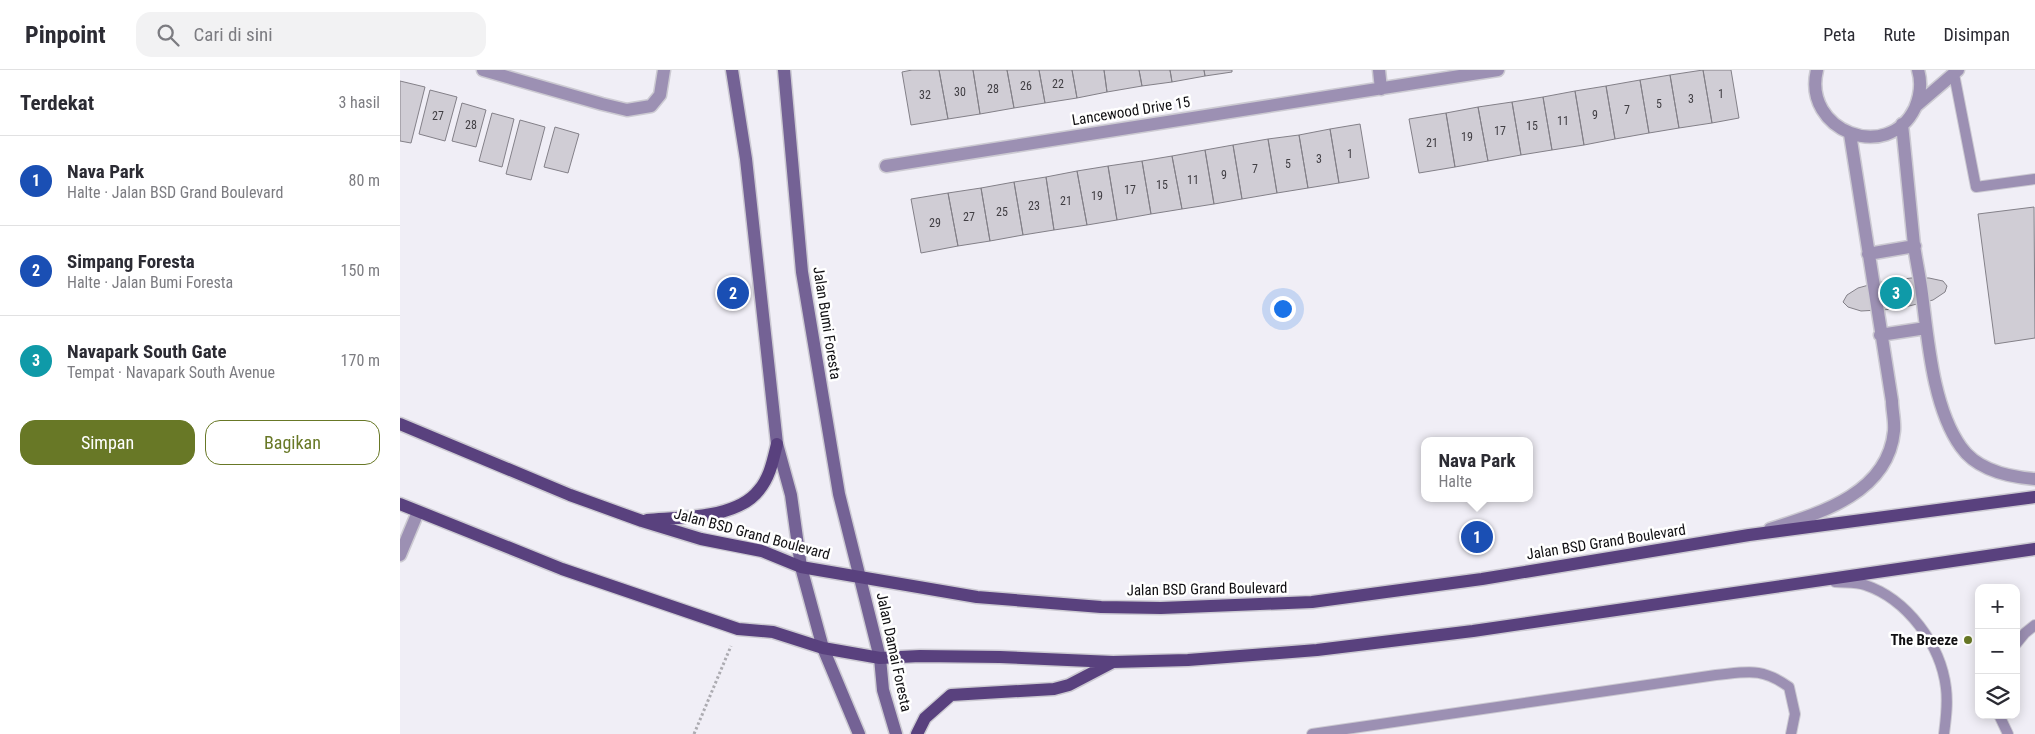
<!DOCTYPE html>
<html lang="id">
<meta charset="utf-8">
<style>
:root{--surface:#fff;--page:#f2f2f3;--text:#2b2b33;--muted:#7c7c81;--line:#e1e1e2;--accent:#687826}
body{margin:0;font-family:"Roboto Condensed",sans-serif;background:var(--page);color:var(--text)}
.controls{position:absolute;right:15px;bottom:15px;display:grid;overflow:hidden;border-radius:10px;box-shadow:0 2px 12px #0003}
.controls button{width:45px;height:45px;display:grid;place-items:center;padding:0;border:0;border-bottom:1px solid var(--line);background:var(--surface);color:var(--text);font:25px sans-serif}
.you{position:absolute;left:882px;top:238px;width:18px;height:18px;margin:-12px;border:4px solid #fff;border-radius:50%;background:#1a73e8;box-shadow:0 0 0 8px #1a73e833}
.badge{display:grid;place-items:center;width:32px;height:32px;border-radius:50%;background:var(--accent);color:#fff;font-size:16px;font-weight:700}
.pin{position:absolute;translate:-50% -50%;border:2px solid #fff;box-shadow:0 1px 5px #0006}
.popup{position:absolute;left:1021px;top:367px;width:112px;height:65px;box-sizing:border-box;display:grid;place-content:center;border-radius:10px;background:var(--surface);filter:drop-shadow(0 1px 4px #0005);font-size:16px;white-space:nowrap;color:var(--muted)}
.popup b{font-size:19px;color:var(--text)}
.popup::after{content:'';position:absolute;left:50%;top:100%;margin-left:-10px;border:10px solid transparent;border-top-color:var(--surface)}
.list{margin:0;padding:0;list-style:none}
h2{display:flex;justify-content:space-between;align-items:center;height:65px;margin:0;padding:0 20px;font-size:21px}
h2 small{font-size:16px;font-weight:400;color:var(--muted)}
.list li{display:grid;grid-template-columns:32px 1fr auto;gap:15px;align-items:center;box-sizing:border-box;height:90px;padding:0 20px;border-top:1px solid var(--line)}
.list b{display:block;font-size:19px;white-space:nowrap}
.list p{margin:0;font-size:16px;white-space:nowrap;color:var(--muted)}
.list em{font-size:16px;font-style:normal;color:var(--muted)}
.actions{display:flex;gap:10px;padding:15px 20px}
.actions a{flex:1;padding:11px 0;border:1px solid var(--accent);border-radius:15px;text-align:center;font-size:18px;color:var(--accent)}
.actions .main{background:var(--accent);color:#fff}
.icon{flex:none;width:28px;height:28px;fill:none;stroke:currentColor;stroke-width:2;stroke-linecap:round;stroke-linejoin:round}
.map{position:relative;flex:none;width:1635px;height:664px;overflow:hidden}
header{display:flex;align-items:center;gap:30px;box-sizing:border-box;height:70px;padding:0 25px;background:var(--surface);border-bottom:1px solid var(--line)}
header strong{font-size:24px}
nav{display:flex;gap:28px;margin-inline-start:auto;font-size:18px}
.search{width:350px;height:45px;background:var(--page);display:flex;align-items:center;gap:12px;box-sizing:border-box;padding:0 18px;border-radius:15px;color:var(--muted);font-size:19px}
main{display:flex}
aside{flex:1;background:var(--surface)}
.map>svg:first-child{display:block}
.building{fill:#d0cdd5;stroke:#838088}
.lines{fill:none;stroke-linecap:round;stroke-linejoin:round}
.service-casing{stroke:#cccad2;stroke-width:12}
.minor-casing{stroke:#cccad2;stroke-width:15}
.secondary-casing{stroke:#cccad2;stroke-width:15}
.primary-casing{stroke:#cccad2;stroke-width:15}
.path{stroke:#acabb1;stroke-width:3;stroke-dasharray:2.5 2.5;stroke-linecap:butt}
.service{stroke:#9c90b3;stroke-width:10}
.minor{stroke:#9c90b3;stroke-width:12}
.secondary{stroke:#746295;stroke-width:12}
.primary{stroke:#59417e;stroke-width:12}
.poi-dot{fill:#687826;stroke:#fff;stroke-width:2}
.labels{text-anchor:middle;stroke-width:5;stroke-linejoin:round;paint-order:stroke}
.number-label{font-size:12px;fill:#403e43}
.street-label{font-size:15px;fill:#100f12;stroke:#fff}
.poi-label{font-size:15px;font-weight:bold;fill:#100f12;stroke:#fff;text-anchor:end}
</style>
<header>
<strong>Pinpoint</strong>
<div class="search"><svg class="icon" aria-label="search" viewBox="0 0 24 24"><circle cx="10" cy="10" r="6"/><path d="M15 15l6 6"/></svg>Cari di sini</div>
<nav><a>Peta</a><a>Rute</a><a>Disimpan</a></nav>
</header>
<main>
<aside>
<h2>Terdekat<small>3 hasil</small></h2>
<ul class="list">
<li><span class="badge" style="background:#1a4fb4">1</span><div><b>Nava Park</b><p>Halte · Jalan BSD Grand Boulevard</p></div><em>80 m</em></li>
<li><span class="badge" style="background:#1a4fb4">2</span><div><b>Simpang Foresta</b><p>Halte · Jalan Bumi Foresta</p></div><em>150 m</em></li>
<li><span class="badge" style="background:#0f9aa8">3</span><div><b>Navapark South Gate</b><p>Tempat · Navapark South Avenue</p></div><em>170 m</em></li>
</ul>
<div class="actions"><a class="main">Simpan</a><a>Bagikan</a></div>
</aside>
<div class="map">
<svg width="1635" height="664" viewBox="0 0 1635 664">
<rect width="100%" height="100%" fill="#f0eef6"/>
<path class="building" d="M512,0h27l9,49 -37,6 -9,-53z
M539,0h34l7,44 -32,5z
M573,0h34l7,38 -34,6z
M607,0h32l6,33 -31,5z
M639,0h33l5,28 -32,5z
M672,0h32l3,22 -30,6z
M704,0h35l3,16 -35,6z
M739,0h31l2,12 -30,4z
M770,0h34l1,6 -33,6z
M804,0h28v2l-27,4z
M1303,0h28l8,48 -27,5z
M1303,0l9,53 -33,5 -9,-53z
M1270,5l9,53 -30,5 -9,-53z
M1240,10l9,53 -34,6 -9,-53z
M0,11l25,6 -14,56 -11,-2z
M1206,16l9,53 -31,6 -9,-54z
M30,20l27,7 -12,44 -26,-7z
M1175,21l9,54 -32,5 -9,-53z
M1143,27l9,53 -31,5 -9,-53z
M1112,32l9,53 -33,6 -10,-54z
M62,33l24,7 -10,37 -24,-6z
M1078,37l10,54 -33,6 -9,-54z
M92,43l22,6 -12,48 -23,-6z
M1046,43l9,54 -36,6 -10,-54z
M120,50l25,7 -14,53 -25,-6z
M960,54l9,54 -30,5 -9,-54z
M155,57l24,7 -11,39 -24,-6z
M930,59l9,54 -31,5 -9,-53z
M899,65l9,53 -31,5 -9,-54z
M868,69l9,54 -35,6 -9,-54z
M833,75l9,54 -28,5 -9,-54z
M805,80l9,54 -32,5 -10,-53z
M772,86l10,53 -31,5 -9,-53z
M742,91l9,53 -34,6 -9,-54z
M708,96l9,54 -30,5 -10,-54z
M677,101l10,54 -33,5 -8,-53z
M646,107l8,53 -31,5 -9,-53z
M614,112l9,53 -33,6 -9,-53z
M581,118l9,53 -32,5 -10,-53z
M548,123l10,53 -37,7 -10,-54z
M1634,137l1,131 -40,6 -17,-130z
M1511,208h18l14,3 4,5 -2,6 -12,8 -36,9 -36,2 -13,-4 -5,-5 4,-7 11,-7 18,-5z"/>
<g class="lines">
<defs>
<path id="service" d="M1554,4l22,113 59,-8
M1435,512c10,1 21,0 30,3 42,14 76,60 81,103 2,16 0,30 -2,46
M1616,574l9,-11 10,-8
M1599,645l9,19
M912,664l404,-59c32,-3 45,-8 73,12l6,27 -4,20"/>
<path id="minor" d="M83,0l119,34 25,6 24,-4 9,-11 4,-25
M979,0l2,19
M1417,0c-15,61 71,94 98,38 5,-12 7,-25 3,-38
M1516,36l42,-36
M1502,54c4,40 8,81 12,121 2,16 6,32 8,49 6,47 11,114 39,153 16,23 48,30 74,32
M486,96l612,-96
M1468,184l47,-8
M1480,265l46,-7
M1370,459c51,-16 118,-36 124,-98 1,-10 -2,-21 -2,-30l-42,-267
M0,485l18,-43"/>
<path id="secondary" d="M332,0l14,89 31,285 14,51 10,72 22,81 36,86
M384,0l18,202 37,222 41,164 3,32 13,44"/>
<path id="primary" d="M0,354l170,71 72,26 59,18 61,12 39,16 176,30 124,10 60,1 151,-6 170,-23 267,-44 286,-38
M0,434l162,65 176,60 35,3 50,16 57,10 40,-2 80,1 113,5 75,-2 129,-10 156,-19 562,-82
M247,450c34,-3 90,-1 112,-30 11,-13 14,-30 18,-46
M517,664l8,-16 26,-23 103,-6 15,-4 44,-23"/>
</defs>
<use href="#service" class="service-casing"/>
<use href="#minor" class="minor-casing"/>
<use href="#secondary" class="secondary-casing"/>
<use href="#primary" class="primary-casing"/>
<path class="path" d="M294,664l37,-88"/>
<use href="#service" class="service"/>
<use href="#minor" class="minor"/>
<use href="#secondary" class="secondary"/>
<use href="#primary" class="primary"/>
</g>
<circle class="poi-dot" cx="1568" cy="570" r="5"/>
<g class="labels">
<g class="number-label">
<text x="658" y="18">22</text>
<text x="626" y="20">26</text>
<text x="593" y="23">28</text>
<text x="560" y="26">30</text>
<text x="1321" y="28">1</text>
<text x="525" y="29">32</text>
<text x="1291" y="33">3</text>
<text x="1259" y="38">5</text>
<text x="1227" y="44">7</text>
<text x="1195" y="49">9</text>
<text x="38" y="50">27</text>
<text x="1163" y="55">11</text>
<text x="71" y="59">28</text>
<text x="1132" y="60">15</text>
<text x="1100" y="65">17</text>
<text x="1067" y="71">19</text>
<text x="1032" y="77">21</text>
<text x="950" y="88">1</text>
<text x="919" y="93">3</text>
<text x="888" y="98">5</text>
<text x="855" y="103">7</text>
<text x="824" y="109">9</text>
<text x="793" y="114">11</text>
<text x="762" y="119">15</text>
<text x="730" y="124">17</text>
<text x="697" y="130">19</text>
<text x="666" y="135">21</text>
<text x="634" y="140">23</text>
<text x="602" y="146">25</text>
<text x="569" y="151">27</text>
<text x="535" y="157">29</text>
</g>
<g class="street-label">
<text transform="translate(731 41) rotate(-9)" y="5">Lancewood Drive 15</text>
<text transform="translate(427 253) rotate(81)" y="5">Jalan Bumi Foresta</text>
<text transform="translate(352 464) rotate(15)" y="5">Jalan BSD Grand Boulevard</text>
<text transform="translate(1206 472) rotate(-9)" y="5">Jalan BSD Grand Boulevard</text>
<text transform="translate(807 519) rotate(-1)" y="5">Jalan BSD Grand Boulevard</text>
<text transform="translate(494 582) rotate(78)" y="5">Jalan Damai Foresta</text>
</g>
<g class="poi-label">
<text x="1558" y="575">The Breeze</text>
</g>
</g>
</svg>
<div class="controls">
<button>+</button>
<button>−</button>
<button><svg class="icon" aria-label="layers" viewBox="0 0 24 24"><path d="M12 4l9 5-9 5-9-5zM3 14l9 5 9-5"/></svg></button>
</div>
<div class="you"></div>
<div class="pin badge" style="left:1077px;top:467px;background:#1a4fb4">1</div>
<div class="popup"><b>Nava Park</b>Halte</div>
<div class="pin badge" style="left:333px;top:223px;background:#1a4fb4">2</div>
<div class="pin badge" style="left:1496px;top:223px;background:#0f9aa8">3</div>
</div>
</main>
